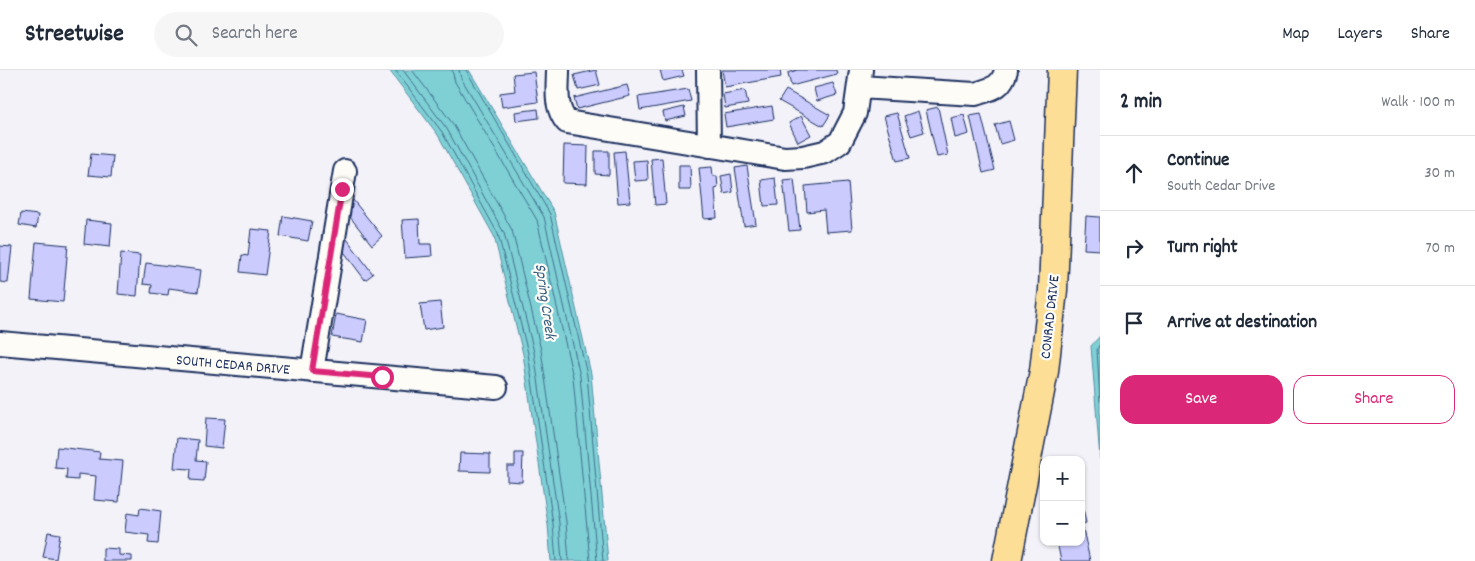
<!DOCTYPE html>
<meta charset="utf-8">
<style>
:root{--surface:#fff;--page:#f6f6f7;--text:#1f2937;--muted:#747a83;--line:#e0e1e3;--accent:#db2777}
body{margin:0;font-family:Dekko,sans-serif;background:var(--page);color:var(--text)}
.controls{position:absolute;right:15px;bottom:15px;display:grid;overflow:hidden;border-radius:10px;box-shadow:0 1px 4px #0004}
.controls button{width:45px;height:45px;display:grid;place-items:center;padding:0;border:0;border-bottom:1px solid var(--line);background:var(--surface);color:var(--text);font:25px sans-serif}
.stop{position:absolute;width:15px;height:15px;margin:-11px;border:4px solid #db2777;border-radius:50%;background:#fff}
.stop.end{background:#db2777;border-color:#fff;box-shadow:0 1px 5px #0008}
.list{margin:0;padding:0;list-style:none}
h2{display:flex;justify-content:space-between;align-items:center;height:65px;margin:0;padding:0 20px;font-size:21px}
h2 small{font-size:16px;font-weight:400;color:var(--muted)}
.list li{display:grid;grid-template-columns:32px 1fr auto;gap:15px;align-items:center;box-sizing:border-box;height:75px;padding:0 20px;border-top:1px solid var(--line)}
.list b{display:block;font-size:19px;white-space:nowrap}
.list p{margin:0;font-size:16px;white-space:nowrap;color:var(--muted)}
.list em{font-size:16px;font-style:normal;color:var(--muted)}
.actions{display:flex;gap:10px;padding:15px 20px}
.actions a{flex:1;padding:11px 0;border:1px solid var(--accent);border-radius:15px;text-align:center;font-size:18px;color:var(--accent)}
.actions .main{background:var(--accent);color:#fff}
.icon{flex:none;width:28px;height:28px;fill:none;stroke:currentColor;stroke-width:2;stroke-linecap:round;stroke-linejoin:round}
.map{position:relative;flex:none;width:1100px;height:491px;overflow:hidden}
header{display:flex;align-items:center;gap:30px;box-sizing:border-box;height:70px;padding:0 25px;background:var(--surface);border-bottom:1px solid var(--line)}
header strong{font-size:24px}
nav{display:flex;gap:28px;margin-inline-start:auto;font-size:18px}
.search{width:350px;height:45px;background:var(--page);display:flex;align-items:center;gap:12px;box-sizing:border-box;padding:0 18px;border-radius:28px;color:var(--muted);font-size:19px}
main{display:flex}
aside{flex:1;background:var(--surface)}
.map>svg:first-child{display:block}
.water{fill:#7ed0d5;stroke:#5690a5}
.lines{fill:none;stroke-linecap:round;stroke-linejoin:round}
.shore{stroke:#436f8e;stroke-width:1}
.building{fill:#cbcbfe;stroke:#1b2f5e}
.minor-casing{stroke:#1b2f5e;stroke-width:26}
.major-casing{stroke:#1b2f5e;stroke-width:31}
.minor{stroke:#fdfcf7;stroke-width:22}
.major{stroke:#fdde96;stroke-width:28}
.route{stroke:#db2777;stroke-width:6}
.labels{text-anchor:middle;stroke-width:4.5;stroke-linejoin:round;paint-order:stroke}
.street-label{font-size:15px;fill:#1b2f5e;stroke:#fdfcf7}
.water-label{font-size:16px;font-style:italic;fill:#395f82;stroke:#fdfcf7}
</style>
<header>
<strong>Streetwise</strong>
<div class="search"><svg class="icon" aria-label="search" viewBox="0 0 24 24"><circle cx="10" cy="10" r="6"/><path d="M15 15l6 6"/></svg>Search here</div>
<nav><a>Map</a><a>Layers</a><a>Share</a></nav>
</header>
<main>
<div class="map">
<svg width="1100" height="491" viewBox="0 0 1100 491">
<rect width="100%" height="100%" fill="#f3f2f8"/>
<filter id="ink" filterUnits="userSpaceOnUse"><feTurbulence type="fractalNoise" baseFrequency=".02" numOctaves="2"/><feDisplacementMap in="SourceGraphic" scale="10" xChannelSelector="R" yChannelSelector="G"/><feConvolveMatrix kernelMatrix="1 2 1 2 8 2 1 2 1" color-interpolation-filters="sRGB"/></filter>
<g filter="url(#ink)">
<path class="water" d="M389,0h80l85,142 37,162 17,187h-57l-3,-36 -25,-171 -29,-118 -56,-101z
M1100,266v123l-9,-113z"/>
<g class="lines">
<path class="shore" d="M395,0l47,62 56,102 30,119 25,171 3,37
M403,0l44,59 57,104 30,119 25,171 3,38
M412,0l41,54 59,106 29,120 25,172 3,39
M452,0l3,12 82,138 36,157 17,184
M459,0l2,8 83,139 36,159 17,185
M466,0l84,144 37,161 16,186
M1100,274l-3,5 3,52"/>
</g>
<path class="building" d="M596,0l4,15 -22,5 -4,-15z
M660,0h22l2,6 -21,5z
M722,0h58l1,7 -56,10z
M797,0h39l1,4 -46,12 -3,-13z
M534,2l4,30 -36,5 -2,-14 15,-2 -2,-17z
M833,13l4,12 -20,6 -3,-13z
M627,15l3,11 -53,13 -3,-11z
M688,19l3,12 -51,9 -2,-13z
M745,20l3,14 -23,4 -2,-14z
M786,20l44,25 -7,11 -44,-25z
M772,36l2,13 -48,8 -2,-13z
M684,37l2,9 -21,5 -2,-9z
M938,37l10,48 -11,2 -11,-47z
M538,39l1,9 -23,3 -1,-9z
M918,41l6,21 -13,4 -7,-20z
M897,43l13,45 -13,3 -13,-45z
M981,44l14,56 -12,3 -13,-57z
M964,45l5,19 -14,4 -4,-20z
M801,46l10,19 -13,7 -9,-19z
M1009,51l5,19 -14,4 -5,-19z
M564,75l24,1 -1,38 -24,-1z
M595,81h14v24l-14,-1z
M625,81l5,51 -12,1 -4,-51z
M91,84l22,2 -2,21 -23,-2z
M662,88l4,46 -11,1 -4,-46z
M647,90l1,20 -13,1 -2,-20z
M679,95h11l1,25h-12z
M747,96l9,58 -12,2 -9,-58z
M712,97l1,9h4l1,12 -3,1 2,29 -13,1 -5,-51z
M731,104l2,18 -9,2 -3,-18z
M775,108l3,27 -14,1 -3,-26z
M794,109l6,51 -11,1 -6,-51z
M848,112l4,48 -26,2 -2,-22 -17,2 -2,-26z
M353,130l29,36 -10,9 -29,-37z
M21,143l17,2 -2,13 -17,-3z
M283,146l29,5 -4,20 -28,-5z
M1086,146l14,1v33l-16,-1z
M419,149l1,25h11l1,12 -27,2 -3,-38z
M86,150l26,3 -2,24 -26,-3z
M251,159l20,2 -6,44 -25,-3 2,-17 6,1z
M344,165l29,39 -8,6 -29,-39z
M36,172l32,3 -5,57 -32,-3z
M0,176l12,1 -4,36 -8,-1z
M121,183l19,2 -3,41 -19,-2z
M146,193l55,7 -3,22 -29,-4 -1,7 -17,-2 1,-8 -9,-1z
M440,232l3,25 -19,3 -4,-26z
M336,244l31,6 -4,22 -31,-5z
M206,348l19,1 -3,29 -18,-2z
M177,368l21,2 -2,20 10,1 -2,20 -14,-1 1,-11 -17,-1z
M57,377l43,5 -1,7 24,2 -4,41 -25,-2 2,-24 -18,-2v6l-12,-1 1,-10 -12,-1z
M460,383l30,1v18l-31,-1z
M515,383h8l-1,29 -15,-1v-15h8z
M140,438l21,3 -3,33 -10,-1 1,-8 -24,-3 2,-19 12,2z
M1083,438l3,15 -4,1 8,37h-29l-4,-19h24v-33z
M48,462l12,2 -4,25 -13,-2z
M103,478l16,1v6l13,1v5h-29z"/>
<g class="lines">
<defs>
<path id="minor" d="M558,0c0,18 -4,37 9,52l218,36 18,-1 22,-5 15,-10 15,-29 6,-43
M708,0l1,76
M859,17l116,7c16,-5 27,-6 31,-24
M0,273l496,44
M312,301l33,-200"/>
<path id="major" d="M1007,491l37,-190 9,-81 9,-220"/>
</defs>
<use href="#minor" class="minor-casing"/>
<use href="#major" class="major-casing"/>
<use href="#minor" class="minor"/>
<use href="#major" class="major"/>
</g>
</g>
<g class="lines" filter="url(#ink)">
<path class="route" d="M342,119l-30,182 70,6"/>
</g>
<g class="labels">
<g class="street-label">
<text transform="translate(1049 247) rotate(-84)" y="5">CONRAD DRIVE</text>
<text transform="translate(233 294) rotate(5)" y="5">SOUTH CEDAR DRIVE</text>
</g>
<g class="water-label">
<text transform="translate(547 231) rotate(82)" y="6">Spring Creek</text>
</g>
</g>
</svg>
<div class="controls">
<button>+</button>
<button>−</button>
</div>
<div class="stop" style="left:382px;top:307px"></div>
<div class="stop end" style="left:342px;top:119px"></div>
</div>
<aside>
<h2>2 min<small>Walk · 100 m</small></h2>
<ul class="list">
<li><svg class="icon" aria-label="ahead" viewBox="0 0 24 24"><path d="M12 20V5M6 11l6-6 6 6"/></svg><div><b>Continue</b><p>South Cedar Drive</p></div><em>30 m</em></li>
<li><svg class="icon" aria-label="right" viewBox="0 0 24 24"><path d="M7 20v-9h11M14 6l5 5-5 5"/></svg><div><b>Turn right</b></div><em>70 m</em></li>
<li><svg class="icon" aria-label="arrive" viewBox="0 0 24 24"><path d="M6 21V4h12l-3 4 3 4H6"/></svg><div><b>Arrive at destination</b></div></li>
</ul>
<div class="actions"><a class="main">Save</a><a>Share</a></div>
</aside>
</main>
